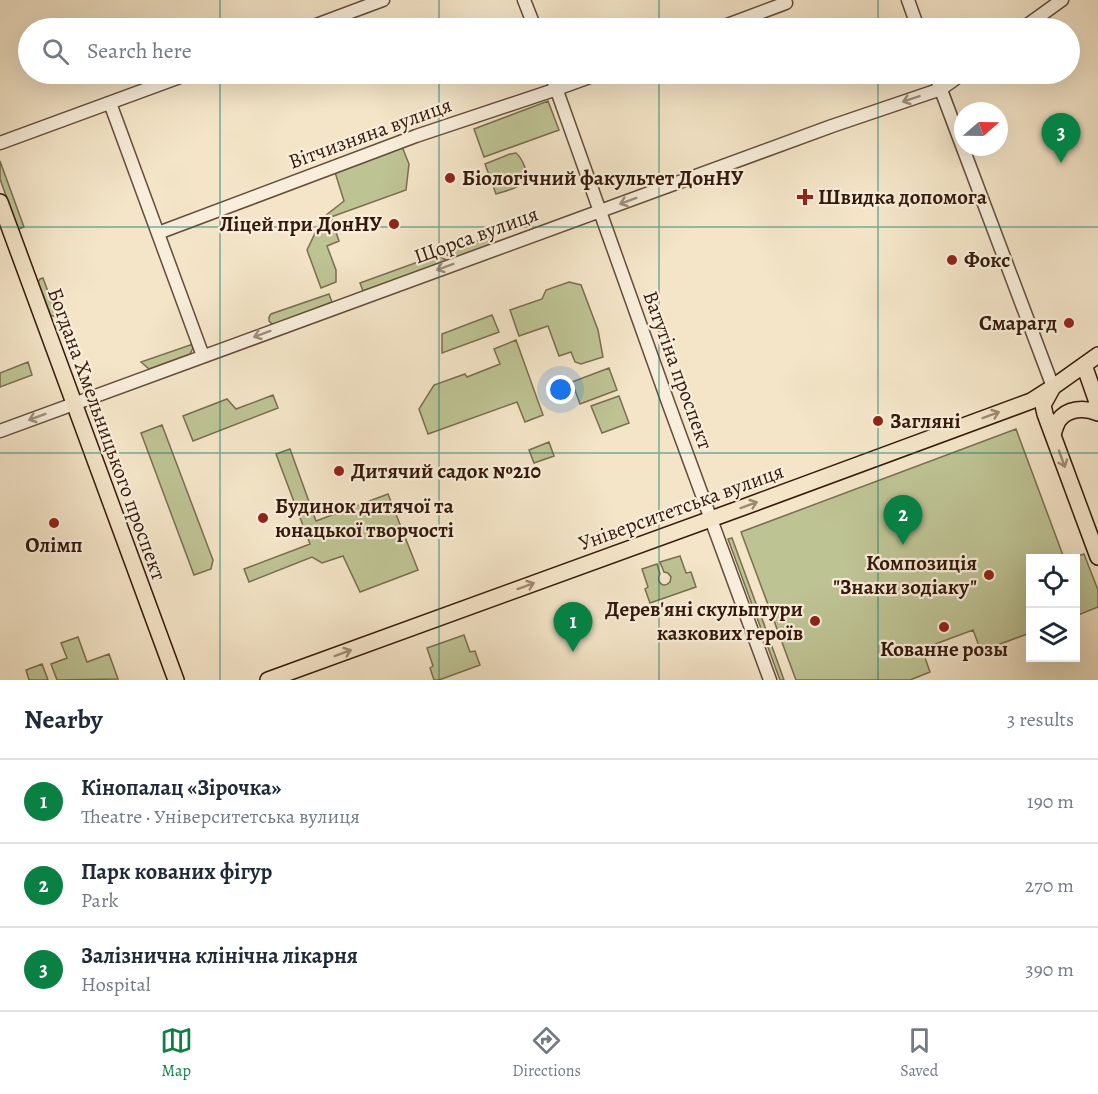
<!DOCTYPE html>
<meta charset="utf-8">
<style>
:root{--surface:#fff;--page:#f6f6f7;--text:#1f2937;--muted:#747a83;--line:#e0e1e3;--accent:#0b8043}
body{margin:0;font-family:Alegreya,serif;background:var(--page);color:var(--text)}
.controls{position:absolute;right:18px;bottom:18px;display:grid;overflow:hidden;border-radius:0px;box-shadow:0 6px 24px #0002}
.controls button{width:54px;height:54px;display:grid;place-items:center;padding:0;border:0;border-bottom:2px solid var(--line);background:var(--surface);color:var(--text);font:30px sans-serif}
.compass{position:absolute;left:954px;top:102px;width:54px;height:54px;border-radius:50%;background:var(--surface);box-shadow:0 6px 24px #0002;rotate:70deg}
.you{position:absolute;left:561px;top:390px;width:21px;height:21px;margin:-15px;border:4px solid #fff;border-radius:50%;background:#1a73e8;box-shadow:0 0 0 9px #1a73e833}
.badge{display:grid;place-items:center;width:39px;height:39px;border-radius:50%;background:var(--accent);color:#fff;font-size:20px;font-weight:700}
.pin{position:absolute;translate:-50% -50px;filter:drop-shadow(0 2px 3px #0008)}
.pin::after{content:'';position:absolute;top:32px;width:21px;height:18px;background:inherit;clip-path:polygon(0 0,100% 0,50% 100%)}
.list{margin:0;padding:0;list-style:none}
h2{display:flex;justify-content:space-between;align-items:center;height:78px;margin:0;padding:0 24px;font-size:26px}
h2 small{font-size:20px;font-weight:400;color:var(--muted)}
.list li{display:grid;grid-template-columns:39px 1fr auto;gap:18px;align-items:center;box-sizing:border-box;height:84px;padding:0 24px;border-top:2px solid var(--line)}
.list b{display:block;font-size:22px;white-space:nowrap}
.list p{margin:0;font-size:20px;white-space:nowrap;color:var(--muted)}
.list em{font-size:20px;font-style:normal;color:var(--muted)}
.icon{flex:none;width:33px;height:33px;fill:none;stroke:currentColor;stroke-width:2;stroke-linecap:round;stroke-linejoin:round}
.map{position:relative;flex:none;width:1098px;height:680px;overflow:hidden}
.search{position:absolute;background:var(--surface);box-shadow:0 6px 24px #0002;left:18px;right:18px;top:18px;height:66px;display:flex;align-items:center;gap:15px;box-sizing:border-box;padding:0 21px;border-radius:33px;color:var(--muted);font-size:22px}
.sheet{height:330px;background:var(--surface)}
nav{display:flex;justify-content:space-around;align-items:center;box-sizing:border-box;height:84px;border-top:2px solid var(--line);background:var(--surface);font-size:16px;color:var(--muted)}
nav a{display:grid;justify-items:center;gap:3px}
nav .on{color:var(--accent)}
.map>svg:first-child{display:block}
.green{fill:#bec394;stroke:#796e4f;stroke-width:1.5}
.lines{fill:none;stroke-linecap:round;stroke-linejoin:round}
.minor-casing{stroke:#644b3a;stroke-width:15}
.major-casing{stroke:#34180a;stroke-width:18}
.minor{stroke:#f8eedb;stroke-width:12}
.major{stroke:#f4e5c8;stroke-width:15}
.oneway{stroke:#a08e7d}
.oneway2{stroke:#9e8972}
.grid{fill:none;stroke:#0f766e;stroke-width:1.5;stroke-opacity:0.55}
.poi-dot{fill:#8f2418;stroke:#f8eedb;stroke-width:2}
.labels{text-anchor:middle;stroke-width:4.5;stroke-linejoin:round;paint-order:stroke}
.street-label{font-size:21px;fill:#34180a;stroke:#f8eedb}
.poi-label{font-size:21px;font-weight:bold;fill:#34180a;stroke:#f8eedb;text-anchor:start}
</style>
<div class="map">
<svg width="1098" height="680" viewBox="0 0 1098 680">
<rect width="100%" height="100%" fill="#f4e5c8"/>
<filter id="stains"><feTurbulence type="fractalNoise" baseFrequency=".00333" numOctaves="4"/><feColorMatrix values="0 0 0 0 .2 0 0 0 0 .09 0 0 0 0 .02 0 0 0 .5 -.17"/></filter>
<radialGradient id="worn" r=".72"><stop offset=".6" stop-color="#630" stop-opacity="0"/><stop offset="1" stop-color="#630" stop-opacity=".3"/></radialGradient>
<path class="green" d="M548,101l11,29 -75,27 -10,-28z
M401,144l8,20 -3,26 -75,27 8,24 -12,5 9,24v12l-15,6 -14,-38 11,-23 7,-11 19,-15 -10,-32z
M516,153c6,5 7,10 10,17 6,16 -18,20 -30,24l-11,-30 25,-10z
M0,161l24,66 -6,2 -18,-50z
M490,236l3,9 -39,14 -10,-6z
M437,255l11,6 -85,30 -3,-8z
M43,278l14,38 -1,1 -6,-2 -12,-33 2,-3z
M569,282l12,3 17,45 5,27 -22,7 -6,-2 -4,-10 -12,4 -11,-30 -29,10 -9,-26 32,-11 4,-9z
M329,294l3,8 -57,22h-3l-3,-3v-4l2,-3z
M492,315l7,17 -57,21v-19z
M516,340l27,75 -18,7 -8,-20 -89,32 -9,-25 15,-24 31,-11 2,3 33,-13 -6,-15z
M193,344v4l-3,6 -41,15 -8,-7z
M28,362l4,13 -32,12v-14z
M609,368l8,22 -37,14 -8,-22z
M273,395l5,13 -85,33 -10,-25 44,-17 9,10z
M619,396l10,27 -27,10 -11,-27z
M162,425l51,135 -2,9 -17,6 -53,-142z
M1016,429l48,129h-34v75l-49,18 -8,-21 -51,19 8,23 -20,8h-114l-55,-148z
M549,442l5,14 -20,7 -5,-13z
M290,449l26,72 72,-27 30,76 -58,22 -17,-36 -21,7 -10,-6 -63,25 -5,-13 66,-25 -34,-90z
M732,538l26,71 -4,1 -26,-71z
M1084,554l14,36v17l-22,9v-58h-5z
M680,556l6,17 5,-1 5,15 -46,16 -5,-14 3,-2 -6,-18 15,-5 3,10c-4,8 3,15 10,8l1,-5 -3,-4 -4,-1 -4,-10z
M760,613l24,67h-4l-24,-65z
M464,635l6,17 5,-1 5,14 -41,15h-5l-4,-12 3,-2 -6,-18z
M78,637l9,25 22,-8 9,25 -61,1 -6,-16 16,-6 -6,-15z
M42,664l6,16h-19l-3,-10z"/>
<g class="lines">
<defs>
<path id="minor" d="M524,0l11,28
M908,0l10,28
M308,28l75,-28
M719,28l67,-25
M1023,28l39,-28
M551,74l118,331 101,275
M935,74l118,313
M110,103l93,253
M0,143l188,-69
M158,233l258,-97 135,-45 47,-17
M0,431l832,-305 109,-37 21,-15"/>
<path id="major" d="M0,202l176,478
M1084,365l14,40
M1053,387l-10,18 2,9 53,143
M1053,435c1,-4 3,-10 5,-14 9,-13 27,-14 40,-8
M268,680l476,-173 287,-106 22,-14 45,-32"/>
</defs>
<use href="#minor" class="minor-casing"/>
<use href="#major" class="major-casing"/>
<use href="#minor" class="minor"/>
<use href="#major" class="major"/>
</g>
<defs><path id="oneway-shaft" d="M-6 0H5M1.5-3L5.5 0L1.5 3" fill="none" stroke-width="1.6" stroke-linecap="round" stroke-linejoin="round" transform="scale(1.5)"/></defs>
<g class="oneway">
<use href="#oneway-shaft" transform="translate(911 99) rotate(161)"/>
<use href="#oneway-shaft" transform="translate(628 201) rotate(160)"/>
<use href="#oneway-shaft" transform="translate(445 267) rotate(160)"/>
<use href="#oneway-shaft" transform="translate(262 334) rotate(160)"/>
<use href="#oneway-shaft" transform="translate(37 417) rotate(160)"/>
</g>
<g class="oneway2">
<use href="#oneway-shaft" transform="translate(991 415) rotate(-20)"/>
<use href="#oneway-shaft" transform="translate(1062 459) rotate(70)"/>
<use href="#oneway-shaft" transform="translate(749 505) rotate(-20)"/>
<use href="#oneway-shaft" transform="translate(526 586) rotate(-20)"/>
<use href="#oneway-shaft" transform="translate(343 653) rotate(-20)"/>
</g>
<path class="grid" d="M220,0v28M439,0v28M659,0v28M878,0v28M220,74v606M439,74v606M659,74v606M878,74v606M0,227h1098M0,453h1098"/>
<g class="poi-dot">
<circle cx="450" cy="178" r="6"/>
<path d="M802 188h6v6h6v6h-6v6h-6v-6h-6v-6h6z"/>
<circle cx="394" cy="224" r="6"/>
<circle cx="952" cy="260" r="6"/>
<circle cx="1069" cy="323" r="6"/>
<circle cx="878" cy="421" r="6"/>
<circle cx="339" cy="471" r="6"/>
<circle cx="263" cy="518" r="6"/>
<circle cx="54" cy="523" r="6"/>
<circle cx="989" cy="575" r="6"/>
<circle cx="815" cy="621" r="6"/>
<circle cx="944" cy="627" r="6"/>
</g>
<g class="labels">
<g class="street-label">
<text transform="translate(370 133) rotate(-20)" y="7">Вітчизняна вулиця</text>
<text transform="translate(476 235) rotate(-20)" y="7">Щорса вулиця</text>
<text transform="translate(678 370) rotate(70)" y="7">Ватутіна проспект</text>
<text transform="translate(107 434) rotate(70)" y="7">Богдана Хмельницького проспект</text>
<text transform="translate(681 507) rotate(-20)" y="7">Університетська вулиця</text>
</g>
<g class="poi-label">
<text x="462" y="185">Біологічний факультет ДонНУ</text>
<text x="818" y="204">Швидка допомога</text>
<text x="382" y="231" text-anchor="end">Ліцей при ДонНУ</text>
<text x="964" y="267">Фокс</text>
<text x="1057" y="330" text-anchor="end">Смарагд</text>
<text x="890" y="428">Загляні</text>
<text x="351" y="478">Дитячий садок №210</text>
<text x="275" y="513">Будинок дитячої та<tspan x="275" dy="24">юнацької творчості</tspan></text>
<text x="54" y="552" text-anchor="middle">Олімп</text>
<text x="977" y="570" text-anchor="end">Композиція<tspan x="977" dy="24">"Знаки зодіаку"</tspan></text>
<text x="803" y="616" text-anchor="end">Дерев'яні скульптури<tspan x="803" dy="24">казкових героїв</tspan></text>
<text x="944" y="656" text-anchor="middle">Кованне розы</text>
</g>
</g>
<rect width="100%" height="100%" filter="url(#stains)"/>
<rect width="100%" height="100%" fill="url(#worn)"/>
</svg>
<div class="controls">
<button><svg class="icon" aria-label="locate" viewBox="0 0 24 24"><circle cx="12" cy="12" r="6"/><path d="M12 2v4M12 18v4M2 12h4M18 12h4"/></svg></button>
<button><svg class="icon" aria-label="layers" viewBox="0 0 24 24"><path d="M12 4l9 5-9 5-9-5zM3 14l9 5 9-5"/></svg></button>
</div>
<svg class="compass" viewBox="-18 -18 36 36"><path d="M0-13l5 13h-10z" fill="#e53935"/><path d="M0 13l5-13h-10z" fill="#747a83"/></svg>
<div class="you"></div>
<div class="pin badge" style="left:573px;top:652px">1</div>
<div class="pin badge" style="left:903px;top:545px">2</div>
<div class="pin badge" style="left:1061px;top:163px">3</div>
<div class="search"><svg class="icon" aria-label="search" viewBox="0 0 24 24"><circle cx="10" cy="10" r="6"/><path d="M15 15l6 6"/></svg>Search here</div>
</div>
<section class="sheet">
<h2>Nearby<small>3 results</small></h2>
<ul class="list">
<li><span class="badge">1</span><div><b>Кінопалац «Зірочка»</b><p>Theatre · Університетська вулиця</p></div><em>190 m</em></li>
<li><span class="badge">2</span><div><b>Парк кованих фігур</b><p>Park</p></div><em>270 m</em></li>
<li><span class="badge">3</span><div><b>Залізнична клінічна лікарня</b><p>Hospital</p></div><em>390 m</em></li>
</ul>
</section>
<nav>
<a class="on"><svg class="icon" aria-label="map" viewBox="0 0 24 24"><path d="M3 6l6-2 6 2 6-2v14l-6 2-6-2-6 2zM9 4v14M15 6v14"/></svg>Map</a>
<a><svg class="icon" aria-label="directions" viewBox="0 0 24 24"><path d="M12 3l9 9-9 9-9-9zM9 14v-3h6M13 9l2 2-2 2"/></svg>Directions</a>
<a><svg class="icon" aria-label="saved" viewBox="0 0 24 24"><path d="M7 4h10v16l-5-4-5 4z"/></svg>Saved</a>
</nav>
